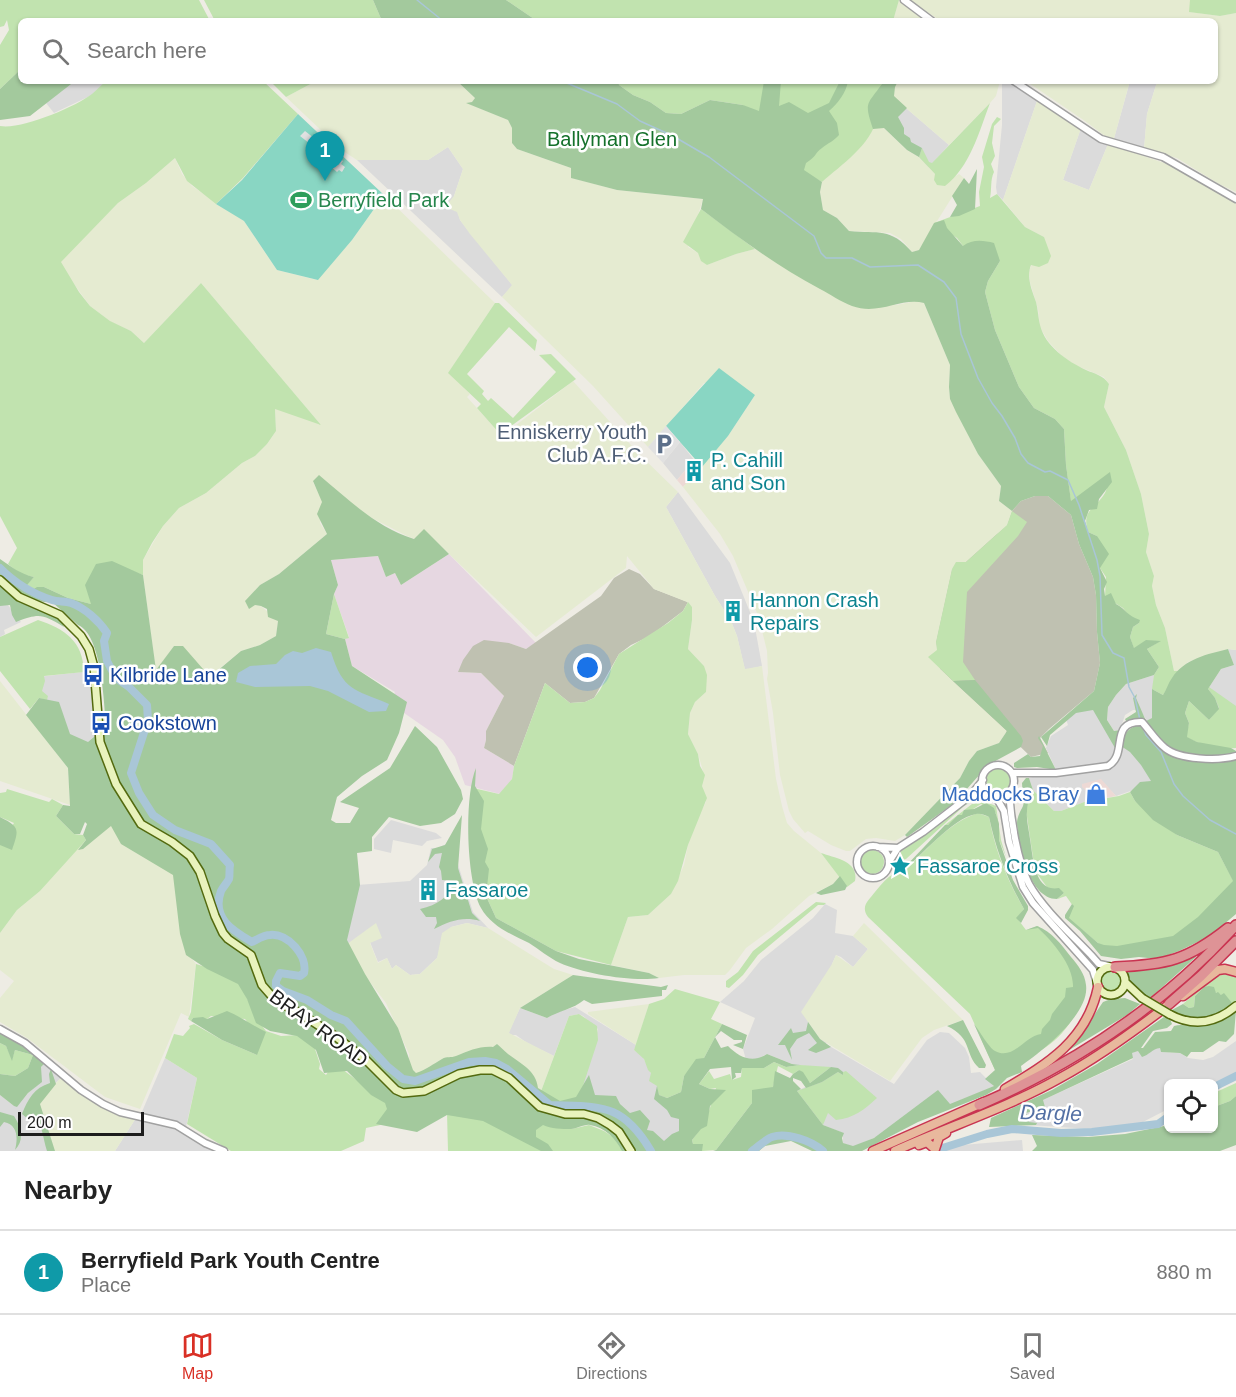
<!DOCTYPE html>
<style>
:root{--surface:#fff;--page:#f6f6f6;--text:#222;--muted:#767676;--line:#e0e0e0;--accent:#d93025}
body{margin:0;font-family:Helvetica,sans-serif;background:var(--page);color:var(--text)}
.controls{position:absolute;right:18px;bottom:18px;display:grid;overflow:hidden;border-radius:9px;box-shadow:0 2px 4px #0004}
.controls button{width:54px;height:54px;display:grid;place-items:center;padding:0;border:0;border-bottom:2px solid var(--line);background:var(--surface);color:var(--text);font:30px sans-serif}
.scale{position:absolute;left:18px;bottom:15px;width:126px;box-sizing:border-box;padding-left:6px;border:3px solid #1d1d1d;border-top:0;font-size:16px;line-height:21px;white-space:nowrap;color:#1d1d1d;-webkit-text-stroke:4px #fff;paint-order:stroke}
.you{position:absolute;left:588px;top:668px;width:21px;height:21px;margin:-15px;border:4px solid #fff;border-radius:50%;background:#1a73e8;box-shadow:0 0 0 9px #1a73e833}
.badge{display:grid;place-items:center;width:39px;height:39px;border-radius:50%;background:var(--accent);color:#fff;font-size:20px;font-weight:700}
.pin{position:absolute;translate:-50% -50px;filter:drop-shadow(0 2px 3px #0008)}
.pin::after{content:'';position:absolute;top:32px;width:21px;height:18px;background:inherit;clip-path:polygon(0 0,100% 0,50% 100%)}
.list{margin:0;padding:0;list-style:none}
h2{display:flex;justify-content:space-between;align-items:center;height:78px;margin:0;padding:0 24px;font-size:26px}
h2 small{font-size:20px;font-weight:400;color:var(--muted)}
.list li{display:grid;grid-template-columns:39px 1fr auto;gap:18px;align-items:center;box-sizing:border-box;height:84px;padding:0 24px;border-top:2px solid var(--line)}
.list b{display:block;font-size:22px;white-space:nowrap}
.list p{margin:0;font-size:20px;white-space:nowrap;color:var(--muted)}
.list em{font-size:20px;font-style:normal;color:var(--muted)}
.icon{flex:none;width:33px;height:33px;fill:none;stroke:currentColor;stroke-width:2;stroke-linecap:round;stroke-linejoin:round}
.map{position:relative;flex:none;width:1236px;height:1151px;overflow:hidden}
.search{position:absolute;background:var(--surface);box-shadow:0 2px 4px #0004;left:18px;right:18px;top:18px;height:66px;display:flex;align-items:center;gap:15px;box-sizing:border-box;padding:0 21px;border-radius:9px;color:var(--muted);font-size:22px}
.sheet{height:162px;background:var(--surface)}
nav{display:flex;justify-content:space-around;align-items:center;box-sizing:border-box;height:84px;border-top:2px solid var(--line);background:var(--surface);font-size:16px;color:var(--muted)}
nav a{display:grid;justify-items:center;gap:3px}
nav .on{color:var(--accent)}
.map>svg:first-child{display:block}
.residential{fill:#dbdbdb}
.commercial{fill:#edd9d5}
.industrial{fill:#e6d7e1}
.construction{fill:#bfc1b1}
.farmland{fill:#e5ebd1}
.grass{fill:#c1e3af}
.forest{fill:#a3c99d}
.pitch{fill:#89d6c3}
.parking{fill:#e1e1e1}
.water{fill:#a9c6d7}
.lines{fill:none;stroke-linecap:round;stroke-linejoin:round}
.stream{stroke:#a9c6d7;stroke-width:1.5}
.river{stroke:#a9c6d7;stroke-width:8}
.tertiary-casing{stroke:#a1a1a1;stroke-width:9}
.secondary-casing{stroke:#536a0f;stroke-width:10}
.trunk-casing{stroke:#c93451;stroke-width:11}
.motorway-casing{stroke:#c93451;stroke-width:12}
.tertiary{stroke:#fff;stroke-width:6}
.secondary{stroke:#e9f3bd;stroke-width:7}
.trunk{stroke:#e8b89d;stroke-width:8}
.motorway{stroke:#de9396;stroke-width:9}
.secondary-bridge-casing{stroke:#536a0f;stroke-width:10;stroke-linecap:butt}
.secondary-bridge{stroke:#e9f3bd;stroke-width:7}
.labels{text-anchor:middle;stroke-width:5;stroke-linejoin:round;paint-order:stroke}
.park-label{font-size:20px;fill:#15712b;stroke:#fff}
.leisure-label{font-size:20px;fill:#27864d;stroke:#fff;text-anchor:start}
.service-label{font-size:20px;fill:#4e5e75;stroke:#fff;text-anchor:end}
.culture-label{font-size:20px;fill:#0d838f;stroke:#fff;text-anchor:start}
.transit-label{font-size:20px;fill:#164399;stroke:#fff;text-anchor:start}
.shop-label{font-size:20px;fill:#366cbe;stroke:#fff;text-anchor:end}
.street-label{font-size:20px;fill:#1d1d1d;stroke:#fff}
.water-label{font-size:21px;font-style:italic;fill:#5370a4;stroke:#fff}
</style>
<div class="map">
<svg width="1236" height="1151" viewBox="0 0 1236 1151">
<rect width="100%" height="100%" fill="#eeece4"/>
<path class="residential" d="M75,81h31l-14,14 -38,18 -8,-10z
M1002,81h4l32,17 -35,102 -6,-6 -1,-7 6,-62z
M1130,81l27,1 -10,32 -3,35 -31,-7z
M885,90l64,55 -21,23 -52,-47z
M1081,128l27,16 -19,46 -26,-10z
M448,147l15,22 -9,27 6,24 53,66 -11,11 -145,-137h71z
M680,442l14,18 -17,20 -14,-17z
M678,492l52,71 24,59 8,44 -17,4 -8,-34 -6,-15 -16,-25 -49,-89z
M4,600l17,22 -17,8 1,4 -5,3v-34z
M1228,649l8,1v98h-5l-23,-59 13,-20 13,-4z
M91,671l7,76 -26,-1 -33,-40 -1,-29z
M1154,675l-2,43 -5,3 -7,-11h-7l-8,5 -5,15 -6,1 -7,-11 1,-13 8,-12 10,-11z
M1090,696l25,52 -3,10 -4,5 -52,7 -10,-22 5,-12 17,-11 -3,-8z
M1122,744l9,2 23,37 -38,13 -15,-16 -14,9 9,11 -12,2 -23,9h-7l-21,-21 -4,-12 10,-3 70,-7 9,-7z
M391,820l45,13 6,5 -15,3 -5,5 -29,-6 -2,13 -17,-4v-10z
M446,844l10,14 17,54 15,16 -21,-5 -16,4 -14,31 -17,16 -10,1 -14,-10 -4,4 -5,-11 -9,4 -8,-20 -27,5 14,-62 53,-4 17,-16 4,-17h7z
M825,904l12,6 -2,23 18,3 15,13 -15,18 -12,-10 -5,-2 -4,9 -6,80 68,40 33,-44 13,-8 9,1 16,15 4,9 2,16 9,-1 14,14 -141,61 -10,-4v-10l-20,-8 -26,-34 40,-20 -45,-7 -25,-10 -16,8 -5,-2 -3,-11 12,-31 -35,-16 24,-21 17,-21 52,-42z
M575,1007l61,38 -2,5 9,7 14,29 36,47 -17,18 -97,-53 19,-69 -15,-13 -4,-2 -10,2 -15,40 -27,-13 -11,-8h-4l-4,-2 12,-25 27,10 8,-5z
M1236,1041v32l-22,12 -46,-1v25l-27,14 -50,6 -62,-4 -6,-16 110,-50 -2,-6 23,-7 6,1 1,5 19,1 8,5 15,2 10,-3z
M165,1058l32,20 -11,49 -45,-13z
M45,1063l16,15 -25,24 17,49h-53v-56l14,11 6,-3 8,-10 9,-8 4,-18z
M136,1118l40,8 41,25h-102z
M1022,1140l1,11h-91l7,-4z"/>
<path class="commercial" d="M694,460l8,7 -19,20 -6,-7z
M1101,779l15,17 -20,4 -14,-13v-3z"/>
<path class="industrial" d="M449,554l87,89 -10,6 -17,-6 -50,29 22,1 23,23 -18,35v9l-2,8 30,18 -2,13 -12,15 -35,-9 -10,-28 -12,-17 -49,-34 -3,-4 4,-10 -43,-26 -7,-27 4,-2 -15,-43 4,-9 -7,-25 47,-4 8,21 9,-4 6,12z"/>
<path class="construction" d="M1035,496h13l23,19 8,29 14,33 3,18 1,37 3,31 -6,28 -45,38 -9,9 8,15 -17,4 -91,-88 -4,-27 16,-73 55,-43 5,-15 9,-10z
M629,569l11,5 14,15 34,13 -5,9 -33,25 -19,9 -12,9 -25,44 -9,4 -15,1 -25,-20 -31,83 -30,-18 2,-8v-9l18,-35 -23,-23 -23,-1 5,-12 10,-14 11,-6 25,3 17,6 75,-53 13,-18z"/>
<path class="farmland" d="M899,0h3l27,21h-36z
M909,0h281v12l30,4 16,-3v179l-17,-8 -42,-26 -33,-9 3,-35 10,-32 -4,-1h62v-60h-274z
M316,81h141l18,17 -3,4 -5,1 41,17 4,8v15l5,6 54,19 1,10 45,12 86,9 -15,48 10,6 9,12 29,-11 19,-5 23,14 118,42 20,-4 8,2 26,62 -1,22 1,12 28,55 23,32 -2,15 13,10 -5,14 -41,37 -14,7 -16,73 4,27 67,62 -8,12 -22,8 -8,10 -9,17 -55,57 -10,6 -19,-3 -10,1 -16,12h-4l-15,-6 -23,-14 -3,2 -12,-14 -4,-8 -9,-36 -7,-62 -6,-34 1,-6 -1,-22 -8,-33 -26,-62 -13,-22 -37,-47 45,-51 27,-41 -51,-12 -56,64 -55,-61 -91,-89 10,-12 -42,-51 -10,-14 -3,-8 -12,-5 9,-11 9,-27 -15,-22 -20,13h-71l-14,-9 -57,-54z
M883,81h117l-4,15 -6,7 -41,42 -64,-55 -5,-3z
M1026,81h104l-17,61 -28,-21z
M1038,98l43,30 -18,52 26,10 19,-46 68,23 60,36v447l-8,-1 -40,13 -10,9h-4l-9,-43 -9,-23 -4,-19 2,-10 -8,-24 3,-18 -8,-40 -15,-44 -22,-43 5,-23 -5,-7 -29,-12 -13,-9 -14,-15 -8,-14 -2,-18 -8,-27 -1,-11 15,-34 -19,-10 -22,-27z
M874,125l10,3 23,22 12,7 16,17 17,4 7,-4 5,4 -45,72 -7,2 -11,-13 -11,-6 -41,-2 -12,-13 -14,-8 -3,-18 2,-10 38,-35z
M175,158l7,16 10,12 52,35 33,49 40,10 35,-40 32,-45 111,108 -46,69 21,22 -3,3 35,39 71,-55 67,74 38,37 -12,15 49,89 16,25 6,15 8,33 17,-3 14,113 6,27 5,17 7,8 27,22 19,23 -7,8 -24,12 -37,33 -26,19 -16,22 -5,5h-41l-25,3 -10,-5 -38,-8 17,-48 20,-2 23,-21 13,-29 4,-20 10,-28 8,-15 -4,-16 1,-15 -5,-17 -10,-20 2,-21 5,-11 11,-10 -2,-26 -16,-17 4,-29v-13l-5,-5 -33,-13 -27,-33 -1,12 -90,69 -112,-107 -9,9 -8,-3 -37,-19 -31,-23 -10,-10 -16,-2 10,20 -3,21 7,11 -48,40 -19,11 -9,11 4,9 6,1 17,15 -2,15 -16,9 -19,6 -32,26 -35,-31 -18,25 -13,-96v-15l20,-34 16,-18 27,-15 36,-30 13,-7 12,-12 9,-13 -1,-23 45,16 -119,-141 -57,60 -13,-12 -20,-9 -21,-16 -24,-33 -6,-12 58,-58 28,-20z
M0,681l68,87 2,37 -70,-24z
M110,819l65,46 14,90 7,9 -7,53 -8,-4 -41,96 -35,-12 -78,-59 -27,-16v-24l14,-17 -14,-11v-37l17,-23 23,-19 36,-41z
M376,923l6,15 -12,5 8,20 9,-5 5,11 4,-4 14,10 10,-1 17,-16 5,-25 9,-6 16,-4 21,5 66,41 19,6 -53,33 -11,25 45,23 -14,38 -131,-19v-21l-23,-51 -43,-56z
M864,923l99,97 -29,10 -12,8 -32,43 -70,-42 -19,-27 31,-48 4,-9 17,12 15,-18 -15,-13z
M649,1004l-13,41 -48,-31v-2z
M61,1078l34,25 18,10 23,5 -21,33h-62l-17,-49z"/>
<path class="grass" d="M0,0h199l11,21h-189v48l-21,20v-44l9,-15 -2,-10 -3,6 -4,1z
M204,0h169l9,21h-167z
M506,0h393l-6,21h-356z
M1190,0h46v13l-16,3 -31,-4z
M106,81h157l35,33 -55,64 -27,26 -29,-23 -12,-23 -29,25 -28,20 -57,59 18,30 11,14 20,15 21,10 13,12 57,-60 120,142 -46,-16 1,22 -9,13 -12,12 -13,7 -36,30 -27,15 -16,18 -11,17 -9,17v15l-11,-4 -41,33 -23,-6 -24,-11 -12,5 -6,-7 8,-8 -14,-3 -12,-10 9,-16 -17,-32v-390c21,4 75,-19 92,-32 5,-4 9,-9 14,-13z
M270,81h46l-30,16z
M618,81h265c-5,12 -4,25 -6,37 -6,27 -36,47 -55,64l-41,-23 -38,-54 -33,-5 -29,14 -15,-1 -16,-11 -17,-7 -14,-10z
M990,103c-11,29 -20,64 -45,83l-8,-1 -3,-5 1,-6 -16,-17 3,-9 7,14 3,1z
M997,117l4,2 -7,7 -2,17 3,13 -4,8 3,8c-4,8 -2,17 -4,26l7,-4 28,33 19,10 7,19 -3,7 -9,4 -8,-2c-5,12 1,25 5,37 2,7 2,15 4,23 5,21 27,36 46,45 9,4 17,5 23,14l-5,23 22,43 15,44 8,40 -3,18 8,24 -2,10 4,19 9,23 9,43h4c-7,8 -9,16 -15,24l-11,-6 2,-14 5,-8 -12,-18 13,-8 -26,8 -4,-12 3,-10 6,-4 -10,-7 -6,-8 -18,-11 1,-20 -6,-9 -3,-32 -9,-4c-7,-23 8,-23 17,-39 3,-6 3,-14 5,-20l-39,29 -5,-37 -2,-36 -9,-10 -21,-11 -15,-21 -24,-57 -10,-38 3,-11 12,-20 -37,-15 -6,-8 -23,-15 46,-17 -1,-14 5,-25 -2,-10 10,-33z
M701,209l54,40 -19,5 -29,11 -6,-4 -3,-8 -15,-11z
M495,303h4l38,37 -2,11 -26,-24 -42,47 17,17 -2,3 6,7 3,-3 22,20 43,-46 -17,-17 12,-1 25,25 -76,55 -23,-26 4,-4 -33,-31z
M1012,511l15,11 -9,14 -51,56 -4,70 12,18 -22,1 -25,-24 9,-7 -1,-8 16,-73 4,-7h10l41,-37z
M334,594l15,44 -4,1 -19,-5z
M688,602l4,5v13l-4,29 16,17 3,9 -1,17 -11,10 -5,11 -2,21 10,20 2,12 5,9 -3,11 5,12 -19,47 -10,36 -7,13 -23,21 -20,2 -17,48 -55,-14 -60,-33 -10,-22 -13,-108 26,6 13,-15 2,-13 31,-83 25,20 15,-1 9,-4 6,-8 19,-36 49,-31 15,-12z
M38,620c27,9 45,21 46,52l-40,4 1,5 -3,10 6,5 -1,4 -8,-2 -9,11 -30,-38v-34z
M1209,687l27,19v42c-17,2 -35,-3 -50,-11l3,-14 -4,-10 4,-12 20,19 10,-12 -4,-10 -7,-9z
M986 781a12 12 0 1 1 24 0a12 12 0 1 1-24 0Z
M7,789l42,13 3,-3 11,6 -7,11 18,18 9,1 3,5 -46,51 -23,19 -17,23v-88l14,-22 -14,-6v-24l6,-1z
M1033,790l21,21h7l23,-9 35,-6 11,-4 5,9 42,34 41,17 18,34 -40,53 -92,9 -36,-30 5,-12 -7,-10 -9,3 7,-6 -17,-6 -12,-16 -9,-61 2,-18z
M982,797l9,2 -18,2 -9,5 -58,53 -4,1 -5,-6 72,-54z
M986,802l10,4 5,34 5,17 -7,-17 -3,-27 -15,-9 -33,21h-3l27,-21z
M978,813l11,4c6,33 18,63 35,92l-7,9 9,12 12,-4 42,46 6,19c-7,20 -21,44 -40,56 -15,10 -35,16 -51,23l-25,-56 -102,-97c-8,-11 1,-17 7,-25 9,-11 16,-20 31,-23 22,-20 43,-47 72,-56z
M860 862a12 12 0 1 1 24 0a12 12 0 1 1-24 0Z
M821,853c14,5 38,8 34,28l-8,6z
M816,902l10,1 -2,2h-6l-60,50 -15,20 -14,13 -3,-1v-6l12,-9 15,-21z
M196,964l13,4 31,16 17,35 9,12 15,5 19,-1 13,8 7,21 -1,5 7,6 8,-12 53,40 2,5 -4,16 -19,4 -2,13 -23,10h-110l-44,-27 10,-46 -32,-20 9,-24 9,2 7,-8 -1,-2 5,-2 28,16 35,15 -8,-31 -4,-5 -34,-3 -4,3 -14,-1 -2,3 -3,-2 3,-7z
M1100 981a11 11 0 1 1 22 0a11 11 0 1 1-22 0Z
M1220,971l16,3v30l-16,10 1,-19 -17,-8 -9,9 -1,11 -5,1 -6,-4z
M675,989l45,13 -9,17 11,5 -18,34 -20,18 -3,16 -14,6 -8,-3 -2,-9 -8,-5 2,-8 -3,-3 -4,-11 -10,-9 15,-46 15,-5z
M579,1014l18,12 1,14 -19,58 -19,6 -20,-10 29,-78z
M0,1043l6,3 6,13 3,-9 18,5 -5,13 -13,8 -15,-2z
M774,1062l12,5 14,-2 31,2 -21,16 -11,-13 -6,4 -15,-8 -5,21 -21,16 -36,47 -14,1 -9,-7 -1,-4c17,-21 16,-27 24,-52l-6,1 -11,-5 10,-13 5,8 16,-5 2,6 9,-3 1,-9h22z
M846,1071l31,27c-13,12 -23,20 -41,22l-8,-7 -5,12 -26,-34 25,-9 16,-10 5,3v-3z
M1236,1083v13l-6,5 -16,6v-14z
M447,1113l92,10 33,6 17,-4 15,6 12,8 8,12h-176z"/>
<path class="forest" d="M373,0h133l31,21h-155z
M21,69v12h54l-45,35 -30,4v-31z
M457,81h161l1,4 14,10 17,7 16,11 15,1 29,-14 33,5 16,6 5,-30h17l-2,25 10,-4 19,11 21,-10 11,-22h8c-2,12 -10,22 -19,30l8,12 2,12c-5,6 -11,8 -17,13 -7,5 -6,9 -16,15l-2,7 18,12 -2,10 3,18 14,8 12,13c30,3 41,-4 63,21l7,-2 15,-27 10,-3 3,8 16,18c9,-7 20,-6 31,-3l6,18 -12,20 -3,11 10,38 24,57 15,21 21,11 9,10 2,36 5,36 39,-29 2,10 -13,17 -2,10 -8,1 -4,11 3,11 9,4 12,18 -9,14 7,14 -3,7 1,7 6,-3 5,11c10,5 11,12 24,16l-1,3 -6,4 -3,10 4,11 12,-8 15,1 -14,8 12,18 -5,8 -28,9 -10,11 -8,12 -1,13 7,11 6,-1 -5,18 -22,-38 -17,3 -26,22 -3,11 -6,-9 53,-46 6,-28 -3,-31 -1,-37 -3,-18 -14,-33 -8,-29 -23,-19h-13l-14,5 -9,10 -13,-10 2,-15 -23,-32 -22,-42 -6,-13 -1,-12 1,-22 -26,-62c-23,-6 -45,13 -72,3 -11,-4 -22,-12 -32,-17 -43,-23 -81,-51 -119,-80l2,-10 -86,-9 -46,-12v-10l-54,-19 -5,-6v-15l-4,-8 -42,-17 6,-1 3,-4z
M884,81h14l-3,6 -1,9 13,12 -9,9 6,11v6l6,4 1,4 11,6 -3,9 -12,-7 -23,-22 -11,1c-10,-29 -5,-24 11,-48z
M977,169l-2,40 -16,7 -9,1 7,-12 -5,-9 12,-18 5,6z
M319,475c30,25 57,52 95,64l10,-10 25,25 -48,31 -6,-12 -9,4 -8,-21 -47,4 7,25 -4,9 -8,40 19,5 7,27 55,36 -8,31 -12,27 -25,16 -25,21 -6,23 5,3h14l9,-15 -19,-6 50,-34 25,-42 22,21 24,43 2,9 -8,15 -14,9 -21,3 -31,-9 -17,20v14l-15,2 3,32 -13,55 18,34 33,54 15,42 3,3c10,-3 17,-9 26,-14 5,-3 9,-1 14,-3 13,-5 23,-10 37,-9l4,-3c4,3 7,7 11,10 13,10 28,16 30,34l22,13 16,-4 13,-22 6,20 21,1 4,8 10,9 10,-3 10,11 -3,9 6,1 11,10 8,-7 7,-3v-12l-8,-2 -4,-7 -13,-11 3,-13 2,9 8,3 14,-6 3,-16 12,-17 8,-1 18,-34 25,11 -4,14 -10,-4 9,-3v-2h-8l-13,-9 -6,6 6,11 7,-2c11,11 24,18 39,8l25,10 8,1 -14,2 -12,-5 -10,6h-22l-1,5h-6l1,4 -4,3 -1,-13 -21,2 -11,15 11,5 16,1 -16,16 -3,20 -6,3 -9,11 1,4h10l-1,7h-80c-6,-12 -17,-24 -32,-26 -6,-1 -13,4 -19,4 -9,0 -20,0 -28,-4l-7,5v7l12,7 5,7h-12l-58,-30 -36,-6 -30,17 -41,-8 11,-15 -2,-6 -14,-8 -24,-24 -23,2 -8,-23 -19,-14 -27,-5 -14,-8 -9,-24 -9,-15 -31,-15 -21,-14 -6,-21 -7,-59 -52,-31 -10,-18 -28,23 -5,1 8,-10 -3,-5 4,-11 -2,-2 -5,12h-6l-18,-18 7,-11 7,1 -2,-38 -42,-53 13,-17 20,4 11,32 18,8 18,-15c-2,-24 -4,-92 -28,-102l-26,-23c-20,2 -39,-13 -52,-27v-16c12,8 20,15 34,18l-7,8 4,6 6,-4h7l24,11 23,6 -6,-19 11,-21 16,-3 31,14 13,95 18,-24h9l27,31 31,-26 19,-6 16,-9 2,-15 -10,-4 -1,-8 -6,-3 -6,-1 -6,4 -4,-8 15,-16 19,-11 48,-40 -10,-20 5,-12 -9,-21z
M0,584c16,9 60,27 64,43 -22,-13 -24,-14 -48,-5l-4,-7 -2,-10 -10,1z
M1228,649l6,16 -13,4 -13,20 7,9 4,11 -10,11 -20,-19 -4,12 4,10 -2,14 10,5 34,6 5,3v163l-26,22 -31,15 -22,8 -18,-2 -18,2 -20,-3 -21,-25 -15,-13v-3l7,-11 2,2 -5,12 29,25 6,2 13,1 56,-10 25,-19 35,-36 -15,-29 -41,-17 -24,-15 -18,-19 -5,-9 10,-10 11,-1 -10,-16 -11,-13 -9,-6c2,-16 11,-19 24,-24l-5,-4 -13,5 -2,-4 11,-7 -3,-14 4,-4 -1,4 10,23 6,-3v-29l11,6c4,-6 5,-12 9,-17 12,-19 36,-24 56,-29z
M975,680l46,56 2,5 -2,6 -33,18 -22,25v3l-6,6 -53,38 -2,-2 55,-57 9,-17 8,-10 22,-8 8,-12 -54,-50z
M1039,736l17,34 -19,-3 -20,1 -3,-1v-4l14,-9 3,3 9,-1 3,-10 -5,-8z
M476,768l-1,18 9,15 -3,28 7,20 -3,13 4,7 -3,27 10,22 60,33 23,8 70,14 10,5c-27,4 -74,-4 -99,-15 -11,-5 -21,-14 -31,-20 -17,-8 -38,-17 -48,-35 -15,-27 -17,-112 -5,-140z
M1026,778h3l4,12 -5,2c2,7 -1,12 -1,19 -1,9 2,19 3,28 3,17 4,54 29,49l5,5 -7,6c-28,0 -39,-54 -40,-76 0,-6 4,-13 6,-17 2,-5 -1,-16 -1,-23z
M986,803l8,5 5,16v16l14,40 15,26v4l-7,13 -5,-5 8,-9c-17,-30 -28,-59 -35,-92 -4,-2 -9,-4 -13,-3 -24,4 -55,43 -75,58l-4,-1 7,-3 41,-43h3l10,-10h4l2,-5 10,-1z
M462,815l-4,53 14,45 8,8c-17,-5 -30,0 -46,8l3,-6 -1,-6h-10l-6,-8c18,-4 29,-12 35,-28l-13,-1 -1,-9 -2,-4 3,-14 -7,1 -7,8 4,-13 13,-4z
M0,817c20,10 19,12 12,33l-12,-5z
M840,876l7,10 -2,4 -24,5 -5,-2 17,-9z
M1037,926c15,6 24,18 34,31 7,8 14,17 15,28 4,29 -44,66 -65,81l1,6 -15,6 -11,11 -10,6 -68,27 -56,29h-50l-21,-10 -26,5 -6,5h-46l3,-1 36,-47v-13l21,-3 2,-16 15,7 3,-4 6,-4 4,2 7,11 21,-16 7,1 5,4v3l-5,-3 -16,10 -16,6 -5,-7 -8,-3v3l8,8 -4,2 26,34 21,8 -2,5 1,5 10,3 21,-8 64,-48 12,14 44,-18 -9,-7 10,-9 -21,-46c5,6 15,24 21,27 18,10 30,-15 46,-17l1,-5 8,-9 2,-6 13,-17 1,-9 7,-1c1,-21 -20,-45 -35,-59l-12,2z
M1195,955l1,2 -47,42 -17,-14 -6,-15c26,2 47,-4 69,-15z
M573,975l88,12 7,-2 -2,5h-4v6l-70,8 -8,-4c-11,9 -25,11 -37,18l-27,-10z
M1209,986l5,1 2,6 2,-1 3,3 3,-2 8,10c-18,20 -39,20 -62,8l13,-7 6,4 5,-1 1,-11 9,-9z
M1125,998l15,6 -13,11 -76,46 33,-31 19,-28 8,-3z
M227,1011c14,6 25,14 39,21l-9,23 -35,-15 -31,-19 2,-3 10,-1 4,2z
M1236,1011l-2,23 -8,8 -7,-1 -16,11h-12l-4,5 -7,-4 -19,-1 -1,-4c-8,1 -11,7 -18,9l-4,-6 -6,2 1,5 -90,42 2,7 -19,6 3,9 8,1 -1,2 -47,2 2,-9 61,-28 45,-26 67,-47 6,2 2,5 -5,4 -14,3 -12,17h2l12,-16 16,-1 3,-5c7,-2 13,0 20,0 17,1 28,-6 42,-15z
M963,1020l23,45 -1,3h-6c-15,-14 -6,-30 -32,-42z
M808,1022l12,17 11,8 -15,6 -8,-3 9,-7 -8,-10 -12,6 -7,10 2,11 -7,-15h-7l13,-17 2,5 13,-2z
M0,1031l27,17 18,15 -4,4 1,15 -14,11 -11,14 -3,-1 -14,-11v-21l15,2 13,-8 5,-13 -18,-5 -3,11 -6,-15 -6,-3z
M51,1069l5,15 -16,20 15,47h-8c-4,-12 -5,-30 -14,-38l-5,6 -6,-5c6,-15 12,-26 28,-31l-1,-9z
M1236,1096v49l-16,6h-188l5,-5 -5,-11 56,2 37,-3 39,-8 4,-4v6h46v-21l16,-6z
M0,1112l14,4c7,11 11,24 1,34 3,-12 3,-25 -11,-28l-4,5z"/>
<path class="pitch" d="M298,114l86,81 -32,45 -34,40 -41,-10 -33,-49 -28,-17 26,-24z
M719,368l36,27 -27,41 -26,31 -36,-41z"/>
<path class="parking" d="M305,131l38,30 -2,3 4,3 -3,5 -3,-2 -2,2 -8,-7 3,-4 -32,-25z
M666,426l14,16 -17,21 -15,-16z"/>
<path class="water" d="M316,648l15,4c12,39 23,37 58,52l-3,7 -17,1 -41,-21 -18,-5 -55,1 -19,-5 2,-9 12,-7 26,-2 9,-9 8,-4 9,2z"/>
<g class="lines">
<path class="stream" d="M417,0l26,21
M562,81l55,23 23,17 33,15 36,21 105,79 7,17 5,5h26l18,9 48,-2 26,17 12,16 5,36 17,44 14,25 10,13 13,22 6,16 7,9 17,9 5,-1 18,9 11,25 18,55 3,16 2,59 11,18 11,5 5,29 6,11 5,22
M1143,728l3,7 15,17 13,32 9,12 27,24 26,14"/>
<path class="river" d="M0,568c14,14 33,26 52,32 6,2 13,1 19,3 14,5 28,18 36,30l-3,8 3,20 9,17 13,9 18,18 1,15 -17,53 8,20 14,22 22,15 36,14 19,21c-1,4 0,10 -1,14 -2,4 -6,8 -8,12 -10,27 12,40 31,51 6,-3 12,-7 18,-7 18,-2 38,21 34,38l-4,3 -20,-3 -4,8v5l7,5 24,9 24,15 15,6 41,45 16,13 12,2 54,-19 16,-1 11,2 11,6 43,36c50,2 72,-3 101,46
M1214,1087l22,-11
M752,1151c6,-4 14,-12 20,-14 15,-5 40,4 51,14
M933,1151l54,-17 25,-5 49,4 31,-1 66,-8 10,-7"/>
<defs>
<path id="tertiary" d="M904,0l28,21
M1014,81l87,58 62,18 73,42
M982 781a16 16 0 1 1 32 0a16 16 0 1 1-32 0Z
M1012,773h44l52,-7c21,-12 0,-45 34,-44 8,9 14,19 23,26 14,12 54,13 71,8
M1009,793c2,27 8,67 20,91 14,25 42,50 62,71l8,9 10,2
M971,795l18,-1
M996,797l8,14 5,31 14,45 10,16 60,67 4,13
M857 862a16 16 0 1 1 32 0a16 16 0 1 1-32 0Z
M878,847l20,1
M889,862l9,-14 25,-16 48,-37 12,-15
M0,1029l25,14 56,47 22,14 17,8 56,13 29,18 19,8"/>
<path id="secondary" d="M0,580l19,17 41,18 21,21 8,13 5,18 6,75 16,42 25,40 31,18 18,14 10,16 15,44 8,17 5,6 23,16 11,30 14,16 22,11 37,24 31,24 30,30 7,3 21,-2 35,-17 21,-4h13l16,8 31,29 25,7h19l14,4 12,7 9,7 12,19
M1097 981a14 14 0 1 1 28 0a14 14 0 1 1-28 0Z
M1125,982l17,16
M1169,1014c24,13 46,10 67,-8"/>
<path id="trunk" d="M1183,996l35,-26 7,-1 11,3
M1005,1089c44,-26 82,-49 93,-102
M919,1145l8,-3 8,7 4,-12 7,-4
M873,1151l111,-49
M895,1151c55,-25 112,-43 165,-73 37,-20 73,-46 107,-72"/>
<path id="motorway" d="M1115,967c51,-2 73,-7 113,-39
M1169,1004l32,-28 35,-35
M979,1105c97,-42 186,-101 257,-180"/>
</defs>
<use href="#tertiary" class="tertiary-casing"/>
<use href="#secondary" class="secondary-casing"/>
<use href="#trunk" class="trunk-casing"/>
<use href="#motorway" class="motorway-casing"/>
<use href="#tertiary" class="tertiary"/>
<use href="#secondary" class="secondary"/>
<use href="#trunk" class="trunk"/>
<use href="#motorway" class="motorway"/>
<defs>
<path id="secondary-bridge" d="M1142,998l27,16"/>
</defs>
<use href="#secondary-bridge" class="secondary-bridge-casing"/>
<use href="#secondary-bridge" class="secondary-bridge"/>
</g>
<defs>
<symbol id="stadium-bare" viewBox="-9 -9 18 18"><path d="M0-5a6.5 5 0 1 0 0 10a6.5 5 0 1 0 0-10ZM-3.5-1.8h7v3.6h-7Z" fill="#2e9e5b" stroke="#fff" stroke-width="2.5" paint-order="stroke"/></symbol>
<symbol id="parking-bare" viewBox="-9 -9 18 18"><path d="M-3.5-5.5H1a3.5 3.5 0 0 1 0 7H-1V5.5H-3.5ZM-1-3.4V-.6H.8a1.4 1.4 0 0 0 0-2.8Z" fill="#5c6f8a" stroke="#fff" stroke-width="2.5" paint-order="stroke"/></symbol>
<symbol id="building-bare" viewBox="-9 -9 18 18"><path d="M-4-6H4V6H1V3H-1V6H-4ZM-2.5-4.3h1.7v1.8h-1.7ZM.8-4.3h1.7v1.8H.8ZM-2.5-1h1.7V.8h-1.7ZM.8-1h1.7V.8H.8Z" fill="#0f9aa8" stroke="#fff" stroke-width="2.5" paint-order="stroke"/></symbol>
<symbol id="bus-bare" viewBox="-9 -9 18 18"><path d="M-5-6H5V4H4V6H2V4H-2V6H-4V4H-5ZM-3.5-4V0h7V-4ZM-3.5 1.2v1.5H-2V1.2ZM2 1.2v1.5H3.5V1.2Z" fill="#1a4fb4" stroke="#fff" stroke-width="2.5" paint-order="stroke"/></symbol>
<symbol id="shop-bare" viewBox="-9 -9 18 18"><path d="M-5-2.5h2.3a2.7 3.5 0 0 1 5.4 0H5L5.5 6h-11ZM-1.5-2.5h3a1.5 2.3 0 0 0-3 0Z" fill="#3f7fe0" stroke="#fff" stroke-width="2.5" paint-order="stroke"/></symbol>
<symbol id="sight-bare" viewBox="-9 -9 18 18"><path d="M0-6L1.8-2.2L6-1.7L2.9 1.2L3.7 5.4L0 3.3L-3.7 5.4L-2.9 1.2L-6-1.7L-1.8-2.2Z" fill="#0f9aa8" stroke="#fff" stroke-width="2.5" paint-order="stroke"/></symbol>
</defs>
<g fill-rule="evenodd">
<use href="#stadium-bare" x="286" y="185" width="30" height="30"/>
<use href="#parking-bare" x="649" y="429" width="30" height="30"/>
<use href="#building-bare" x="679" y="456" width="30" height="30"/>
<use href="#building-bare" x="718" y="596" width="30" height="30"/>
<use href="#bus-bare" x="78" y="660" width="30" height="30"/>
<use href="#bus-bare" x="86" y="708" width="30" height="30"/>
<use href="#shop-bare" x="1081" y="779" width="30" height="30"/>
<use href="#sight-bare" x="885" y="851" width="30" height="30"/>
<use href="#building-bare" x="413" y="875" width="30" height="30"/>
</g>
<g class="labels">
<g class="park-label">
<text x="612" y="146">Ballyman Glen</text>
</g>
<g class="leisure-label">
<text x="318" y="207">Berryfield Park</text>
</g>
<g class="service-label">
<text x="647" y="439">Enniskerry Youth<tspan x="647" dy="23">Club A.F.C.</tspan></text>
</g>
<g class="culture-label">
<text x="711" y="467">P. Cahill<tspan x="711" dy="23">and Son</tspan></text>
<text x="750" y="607">Hannon Crash<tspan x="750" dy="23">Repairs</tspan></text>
<text x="917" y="873">Fassaroe Cross</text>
<text x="445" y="897">Fassaroe</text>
</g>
<g class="transit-label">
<text x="110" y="682">Kilbride Lane</text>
<text x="118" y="730">Cookstown</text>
</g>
<g class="shop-label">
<text x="1079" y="801">Maddocks Bray</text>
</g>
<g class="street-label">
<text transform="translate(319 1028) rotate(36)" y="7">BRAY ROAD</text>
</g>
<g class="water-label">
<text transform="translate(1051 1113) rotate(2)" y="7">Dargle</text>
</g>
</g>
</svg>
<div class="controls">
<button><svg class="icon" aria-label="locate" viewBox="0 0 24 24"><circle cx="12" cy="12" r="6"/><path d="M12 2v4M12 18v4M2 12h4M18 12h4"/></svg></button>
</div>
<div class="scale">200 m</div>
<div class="you"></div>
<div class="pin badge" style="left:325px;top:181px;background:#0f9aa8">1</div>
<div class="search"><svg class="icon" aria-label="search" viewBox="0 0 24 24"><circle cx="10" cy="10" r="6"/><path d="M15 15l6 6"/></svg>Search here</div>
</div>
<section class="sheet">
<h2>Nearby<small></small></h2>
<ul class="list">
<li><span class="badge" style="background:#0f9aa8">1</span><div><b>Berryfield Park Youth Centre</b><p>Place</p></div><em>880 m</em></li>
</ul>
</section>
<nav>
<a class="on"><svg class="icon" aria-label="map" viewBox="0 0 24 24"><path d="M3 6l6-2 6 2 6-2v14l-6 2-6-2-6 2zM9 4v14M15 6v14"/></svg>Map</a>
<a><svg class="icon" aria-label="directions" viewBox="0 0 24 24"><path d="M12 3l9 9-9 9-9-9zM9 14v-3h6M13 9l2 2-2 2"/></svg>Directions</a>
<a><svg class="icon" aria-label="saved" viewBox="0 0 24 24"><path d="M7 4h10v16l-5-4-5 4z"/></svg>Saved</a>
</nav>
